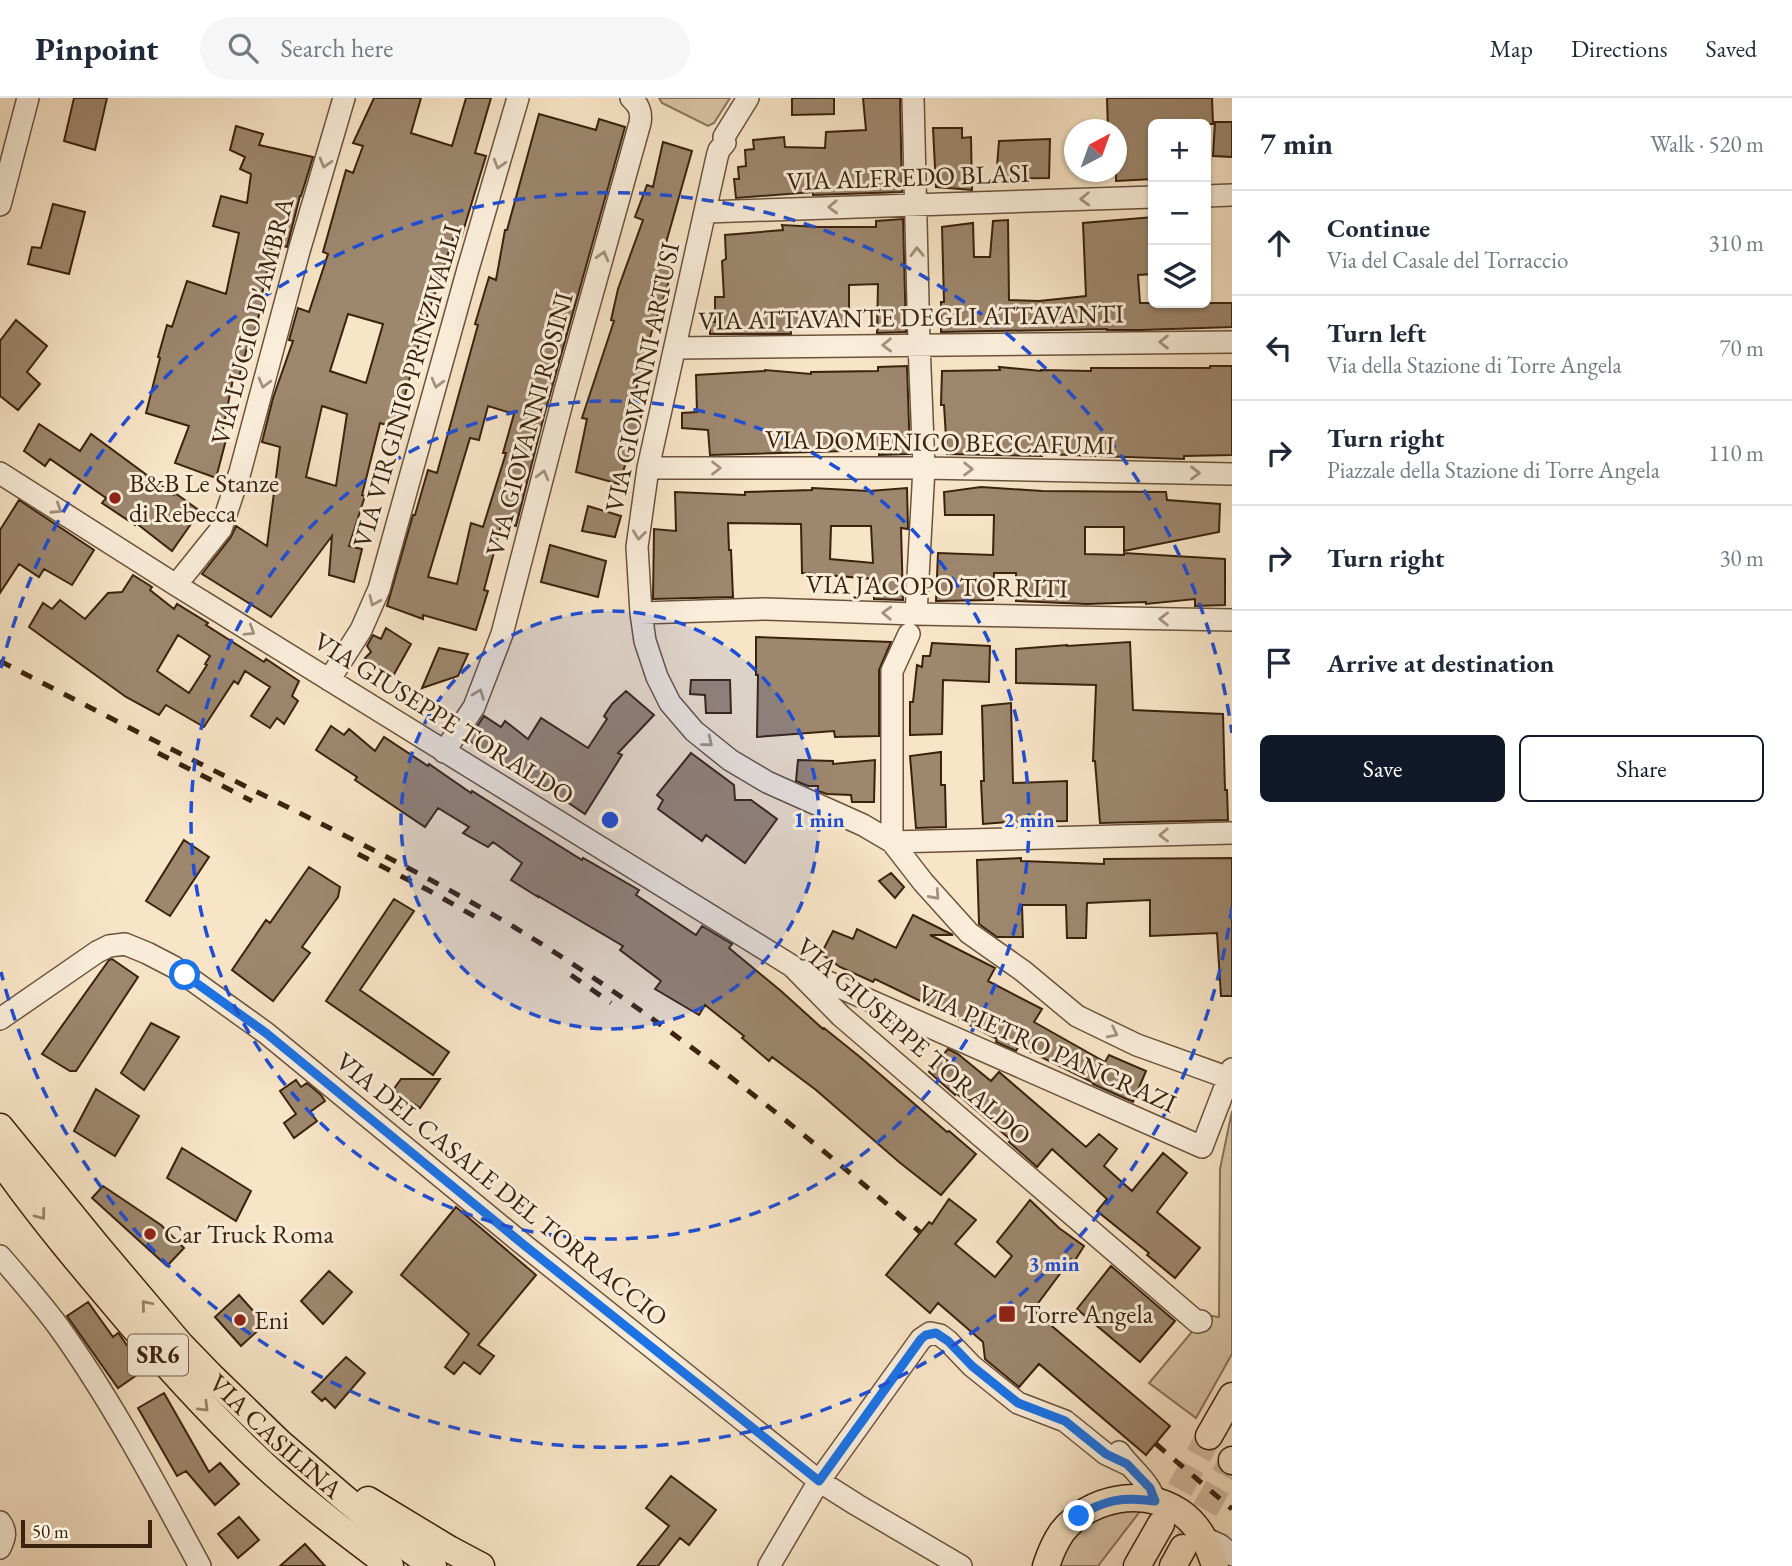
<!DOCTYPE html>
<meta charset="utf-8">
<style>
:root{--surface:#fff;--page:#f6f6f7;--text:#1f2937;--muted:#747a83;--line:#e0e1e3;--accent:#111827}
body{margin:0;font-family:"EB Garamond",serif;background:var(--page);color:var(--text)}
.controls{position:absolute;right:21px;top:21px;display:grid;overflow:hidden;border-radius:10px;box-shadow:0 2px 5px #0004}
.controls button{width:63px;height:63px;display:grid;place-items:center;padding:0;border:0;border-bottom:2px solid var(--line);background:var(--surface);color:var(--text);font:35px sans-serif}
.compass{position:absolute;left:1064px;top:21px;width:63px;height:63px;border-radius:50%;background:var(--surface);box-shadow:0 2px 5px #0004;rotate:41deg}
.scale{position:absolute;left:21px;bottom:18px;width:131px;box-sizing:border-box;padding-left:7px;border:4px solid #3a220d;border-top:0;font-size:19px;line-height:24px;white-space:nowrap;color:#3a220d;-webkit-text-stroke:5px #faeedb;paint-order:stroke}
.stop{position:absolute;width:21px;height:21px;margin:-16px;border:5px solid #1a73e8;border-radius:50%;background:#fff}
.stop.end{background:#1a73e8;border-color:#fff;box-shadow:0 2px 7px #0008}
.list{margin:0;padding:0;list-style:none}
h2{display:flex;justify-content:space-between;align-items:center;height:91px;margin:0;padding:0 28px;font-size:30px}
h2 small{font-size:23px;font-weight:400;color:var(--muted)}
.list li{display:grid;grid-template-columns:46px 1fr auto;gap:21px;align-items:center;box-sizing:border-box;height:105px;padding:0 28px;border-top:2px solid var(--line)}
.list b{display:block;font-size:26px;white-space:nowrap}
.list p{margin:0;font-size:23px;white-space:nowrap;color:var(--muted)}
.list em{font-size:23px;font-style:normal;color:var(--muted)}
.actions{display:flex;gap:14px;padding:21px 28px}
.actions a{flex:1;padding:16px 0;border:2px solid var(--accent);border-radius:10px;text-align:center;font-size:24px;color:var(--accent)}
.actions .main{background:var(--accent);color:#fff}
.icon{flex:none;width:38px;height:38px;fill:none;stroke:currentColor;stroke-width:2;stroke-linecap:round;stroke-linejoin:round}
.map{position:relative;flex:none;width:1232px;height:1468px;overflow:hidden}
header{display:flex;align-items:center;gap:42px;box-sizing:border-box;height:98px;padding:0 35px;background:var(--surface);border-bottom:2px solid var(--line)}
header strong{font-size:33px}
nav{display:flex;gap:38px;margin-inline-start:auto;font-size:24px}
.search{width:490px;height:63px;background:var(--page);display:flex;align-items:center;gap:18px;box-sizing:border-box;padding:0 24px;border-radius:38px;color:var(--muted);font-size:26px}
main{display:flex}
aside{flex:1;background:var(--surface)}
.map>svg:first-child{display:block}
.green{fill:#d8c4a7;stroke:#89735a;stroke-width:2}
.building{fill:#9d876e;stroke:#3a220d;stroke-width:2;fill-rule:evenodd}
.lines{fill:none;stroke-linecap:round;stroke-linejoin:round}
.major-tunnel{stroke:#d2bea2;stroke-width:26;stroke-dasharray:26 13;stroke-linecap:butt}
.minor-casing{stroke:#6a533c;stroke-width:24}
.major-casing{stroke:#3a220d;stroke-width:29}
.minor{stroke:#faeedb;stroke-width:21}
.major{stroke:#f8e5c7;stroke-width:26}
.rail{stroke:#3a220d;stroke-width:5;stroke-dasharray:12 12;stroke-linecap:butt}
.oneway{stroke:#a4927e}
.oneway2{stroke:#99846a}
.route{stroke:#1a73e8;stroke-width:9}
.ring{fill:none;stroke:#1d4ed8;stroke-width:3.5;stroke-dasharray:12 9}
.poi-dot{fill:#8f2418;stroke:#faeedb;stroke-width:2.5}
.labels{text-anchor:middle;stroke-width:6;stroke-linejoin:round;paint-order:stroke}
.shield{fill:#faeedb;stroke:#745f4b;stroke-width:2}
.shield-label{font-size:24px;font-weight:bold;fill:#3a220d}
.street-label{font-size:26px;fill:#3a220d;stroke:#faeedb}
.poi-label{font-size:26px;fill:#3a220d;stroke:#faeedb;text-anchor:start}
.centre{fill:#1d4ed8;stroke:#faeedb;stroke-width:3.5}
.ring-label{font-size:21px;text-anchor:middle;font-weight:bold;fill:#1d4ed8;stroke:#faeedb;stroke-width:6;stroke-linejoin:round;paint-order:stroke}
</style>
<header>
<strong>Pinpoint</strong>
<div class="search"><svg class="icon" aria-label="search" viewBox="0 0 24 24"><circle cx="10" cy="10" r="6"/><path d="M15 15l6 6"/></svg>Search here</div>
<nav><a>Map</a><a>Directions</a><a>Saved</a></nav>
</header>
<main>
<div class="map">
<svg width="1232" height="1468" viewBox="0 0 1232 1468">
<rect width="100%" height="100%" fill="#f8e5c7"/>
<filter id="stains"><feTurbulence type="fractalNoise" baseFrequency=".00286" numOctaves="4"/><feColorMatrix values="0 0 0 0 .2 0 0 0 0 .09 0 0 0 0 .02 0 0 0 .5 -.17"/></filter>
<radialGradient id="worn" r=".72"><stop offset=".6" stop-color="#630" stop-opacity="0"/><stop offset="1" stop-color="#630" stop-opacity=".3"/></radialGradient>
<path class="green" d="M659,0h71l-16,25 -6,3 -46,-23z
M1232,1013v243l-36,64 -47,-35 57,-68 13,2 1,-148z
M1113,1411l28,1 -43,56h-42l22,-38z"/>
<path class="building" d="M74,0h33l-12,52 -31,-9z
M374,0h47l-10,35 41,13 14,-48h25l-16,55 11,3 -25,82 -7,-2 -31,93 -27,99 -16,-5 -18,72 3,1 -16,50 13,3 -8,33 -25,-7 3,-39 -61,81 -69,-43 29,-37 5,-11 31,20 13,-99 -18,-5 11,-44 20,-57 -4,-1 9,-32 11,4 19,-58 -5,-2 23,-82 7,3 10,-27 -10,-3zM348,216l35,10 -17,59 -36,-12zM322,308l25,8 -11,72 -30,-9z
M792,0h42v16l-42,1z
M863,0h37l2,94 -89,3v-3l-77,6 -2,-19h5l-1,-12 8,-1 -1,-16 9,-1 -1,-9 31,-3 1,10 40,1 1,-16 40,-2z
M1107,0h105l1,26h-60v55l-37,2v-51h-8z
M539,16l57,16 3,-11 26,8 -81,289 -28,110 -14,-4 -18,68 4,1 -12,39 -53,-15v4l-36,-13 26,-91h2l13,-45 9,3 41,-148 -3,-1 14,-47 7,3 9,-50h2zM488,308l26,8 -11,39h3l-23,74 -12,-4 -14,61 -29,-7 42,-139 9,2z
M1215,24h17v35l-19,-1z
M236,28l27,8 -4,11 54,12 -12,39h-1l-13,51 -14,-4 -12,56 2,1 -10,38 -3,-1 -12,44 -5,-2 -11,55 5,2 -11,42 -41,-15 14,-37 -43,-13 14,-55 -2,-1 9,-32 5,2 15,-46 39,13 13,-61 -26,-7 8,-30 26,7 4,-29 -11,-5 5,-12 -15,-7z
M933,30h29v10l9,-1 1,53 -36,-3z
M1050,41l-1,39 -53,1 3,-38z
M663,44l29,9 -28,99 11,4 -8,34 -16,46 -19,71 11,5 -24,74 -43,-12 11,-53 -5,-1 32,-97 -3,-1 7,-31 25,-69 -8,-3 12,-32 6,2z
M53,106l32,8 -16,62 -41,-10 4,-17 9,1z
M1153,119v57l-15,1 2,28h92v24l-91,3h-34v-1l-166,3v-30h3l-2,-75 31,-4 1,34h16l3,-36 15,-1 1,80 30,1 47,-5 -3,-73z
M903,121l3,113 -29,1 1,-49 -29,1v41l-58,4v4h-81v-12h5v-25h9l-2,-36 4,-2 -1,-24 58,-5 -1,-5 37,2h57v-6z
M16,222l31,26 -20,26 13,12 -22,26 -18,-14v-55z
M907,268l3,88 -31,1v-5l-169,5 -2,-25 -26,-2v-15l15,-1 -1,-37 69,-4v-1l46,4v-2l67,-1v-4z
M1210,268h22v89l-48,1v3l-142,-5v2l-95,-2 -3,-49h-3l1,-34 58,-1 -1,-3 42,4v-1l50,1v-3h119z
M39,326l41,27 11,-17 83,61 1,-2 25,18 -28,40 -36,-28 -1,2 -33,-22 4,-5 -56,-39 -5,7 -21,-15z
M981,389l61,4 124,1 1,8 53,4 -1,28 -95,19v-24h-39v27l39,1v-2l101,6v46l-30,1v-7l-49,5v-2l-59,2 -71,-3v-28h-22l-1,27 -57,1 2,-48 55,2 1,-40h-49l-1,-23z
M812,390l57,3 38,-3 1,41 -7,-1 2,72 -29,-1 -1,-20 -71,-6 -1,-49 -73,-1 1,27h2l2,47 -80,2 1,-70 22,2 -1,-39 70,3v-3l67,-2zM831,428h40l2,37 -43,-4z
M19,402l75,50 -22,35 -28,-16 -5,8 -20,-13 -19,29v-63z
M588,408l33,10 -6,21 -33,-6z
M550,447l56,16 -8,36 -57,-15z
M133,477l19,12 -2,3 24,19 3,-5 31,19 -2,2 58,37 2,-3 33,22 -7,15 6,5 -14,23 -7,-6 -7,10 -19,-12 19,-29 -25,-16 -7,13 -4,-3 -30,46 -38,-22 -7,10 -33,-18 -97,-70 14,-24 9,6 8,-9 25,19 23,-26 14,-1zM178,537l32,21 -5,8 2,1 -18,28 -32,-22z
M386,530l25,16 -18,32 -28,-18 6,-6 -4,-6 6,-11 8,4z
M756,539l135,5 -12,28v66l-44,1 -1,-6 -77,6 1,-62h-2z
M1130,544l3,68 90,4 2,76h2l1,30 -128,3 -5,-62h-2l3,-76 -80,-2v-34l51,-4v1z
M932,545l58,3 -1,36 -46,-2 -1,54 -32,1v-33h3l4,-37 5,2 1,-11h7z
M439,550l29,6 -10,22 -36,12z
M691,582h39l1,33h-25l-1,-18 -15,-1z
M626,593l28,24 -36,38 4,2 -37,59 -46,-31 -1,1 -70,-44 16,-24 17,11 4,-6 23,18 13,-21 47,30 19,-29 -3,-3 8,-12z
M1011,605l2,80 54,-2v40l-59,1 -25,2 -2,-43h3l-2,-75z
M331,628l13,9 5,-6 26,22 9,-14 44,29 1,-2 42,29 1,-2 110,69 1,-2 56,32 -3,5 60,40 6,-9 30,18 -3,4 52,43 42,38 1,-1 36,29 87,75 2,-1 27,23 -35,41 -42,-33 -83,-72 -44,-33 -3,4 -27,-23 2,-2 -39,-31 -6,10 -44,-26 6,-8 -41,-31 3,-4 -85,-50v1l-27,-17 11,-17 -29,-21 -5,5 -25,-14 6,-6 -31,-19 -13,19 -70,-47 2,-3 -41,-27z
M941,654v33h4l1,42 -30,1 -6,-72z
M691,655l43,32 1,15h16l26,19 -32,44 -39,-28 -4,6 -44,-32 5,-9 -6,-5z
M798,662l35,1v3l42,-4 -1,42h-22l-1,-7 -24,-1 -9,-3v-5h-10l-12,-5z
M184,742l25,17 -39,59 -24,-15z
M1021,760v3l83,3v-5l128,-1v138h-11l-4,-63 -67,3v-36l-63,3 -1,35h-19l-1,-33h-44l1,32h-26l-18,-13 -2,-64z
M309,769l31,20 -2,10 -36,50 8,6 -37,48 -41,-31 34,-50 4,3z
M891,775l13,14 -9,11 -16,-17z
M394,801l20,12 -54,79 89,62 -16,23 -107,-74z
M913,817l40,20h-23l65,33 -7,13 54,28 -8,13 71,40 4,-7 37,16 -13,31 -38,-17 -2,-1 1,-1 -75,-37 -3,5 -20,-9 1,-3 -29,-15 -93,-45 -2,3 -33,-15 -19,-13 12,-23 20,8 4,-10 39,19z
M112,861l26,18 -62,94h-6l-28,-17 67,-94z
M151,925l28,14 -35,53 -23,-17z
M948,951l10,5 33,27 8,-9 87,75 13,-13 18,15 -13,17 28,25 31,-38 24,20 -30,39 43,36 -25,30 -28,-23 2,-2 -52,-42 10,-12 -55,-50 -15,18 -28,-25 2,-2 -55,-47 -1,2 -26,-23z
M401,981h39l-20,29 -27,-18z
M296,982l5,7 6,-4 14,12 4,6 -15,11 7,9 -23,17 -10,-15 12,-9 -16,-23z
M96,991l43,27 -24,40 -41,-25z
M182,1050l69,43 -15,30 -69,-43z
M103,1088l58,39 23,23 -17,18 -75,-68z
M949,1101l27,21 -21,24 40,33 17,-21 -15,-14 33,-42 29,28 25,18 -10,16 -3,-3 -38,51 137,116 -24,29 -107,-91 -20,23 -34,-28 -2,-17 -45,-39 -8,10 -44,-38 43,-53 3,2z
M456,1109l80,68 -58,70 16,11 -14,18 -16,-12 -10,12 -9,-7 24,-33 -68,-59z
M1111,1168l64,55 -35,41 -63,-53z
M329,1173l23,21 -29,32 -22,-23z
M239,1197l26,29 -24,22 -26,-29z
M88,1204l25,35 5,-4 1,1 25,36 -26,18 -51,-72z
M346,1259l19,16 -30,35 -10,-10 -3,3 -10,-9z
M164,1295l45,79 11,-9 19,21 -24,21 -29,-34 -9,5 -39,-68z
M671,1378l45,34 -27,35 -9,-7 -22,28h-21l32,-40 -23,-18z
M239,1419l20,23 -21,18 -20,-24z
M305,1446l20,22h-45z"/>
<g class="lines">
<path class="major-tunnel" d="M1161,1426l48,-88
M1186,1446l46,-83"/>
<defs>
<path id="minor" d="M748,0l-21,34 -3,5 1,6 -6,7 -2,7 -69,311 -11,79 4,66 4,28 12,36 13,26 24,28 36,29 37,22 96,43 29,17 31,40 46,51 54,38 54,45 60,29 92,33
M913,0l6,246 5,124 -8,146
M1206,98l26,-1
M0,107l28,-107
M706,114l447,-15
M675,250l557,-6
M648,370h276l308,6
M0,375l176,112 616,381 49,50 356,306 4,-1
M176,487l45,-56 19,-57 59,-221 45,-153
M641,515l124,-4 151,5 316,6
M329,582l32,-50 18,-41 89,-320 50,-171
M444,654l30,-45 28,-73 63,-243 75,-268c2,-11 -1,-18 -9,-25
M892,744l340,-9
M892,744v-171l17,-37
M803,873l399,176 30,-78
M0,921l97,-67 12,-6 16,-2 22,9 27,14 92,66 258,212 295,236 38,24 104,61
M0,1158c20,23 40,46 58,70 54,75 98,159 142,240
M1119,1354c12,17 30,29 36,49
M0,1424c7,9 5,16 0,26
M1202,1439l18,8 12,10
M769,1468l50,-85 102,-142 9,-6 10,2 8,6 24,25 46,37 47,18 41,33 21,10"/>
<g id="major">
<path id="s1" d="M0,1029l97,119 83,98 32,33 67,65 64,55 45,37 45,32"/>
<path d="M0,1062c40,57 85,110 130,163 45,52 92,104 143,150 37,33 77,63 117,93"/>
<path d="M1209,1338l23,-40"/>
<path d="M1232,1363v-1"/>
<path d="M368,1402l81,49 32,17"/>
<path d="M1046,1468c4,-12 9,-24 16,-34 28,-35 81,-45 118,-20 18,12 29,34 35,54"/>
<path d="M1137,1468l24,-42"/>
<path d="M1173,1468l10,-18"/>
</g>
</defs>
<use href="#minor" class="minor-casing"/>
<use href="#major" class="major-casing"/>
<use href="#minor" class="minor"/>
<use href="#major" class="major"/>
<path class="rail" d="M0,563c76,39 152,79 229,117 96,48 193,94 285,149 145,88 277,195 406,305
M158,655l94,48
M358,756l70,36 53,30
M571,877l40,28
M1156,1346l76,65"/>
</g>
<defs><path id="oneway-chevron" d="M-2-3.5L2.5 0L-2 3.5" fill="none" stroke-width="1.6" stroke-linecap="round" stroke-linejoin="round" transform="scale(1.75)"/></defs>
<g class="oneway">
<use href="#oneway-chevron" transform="translate(325 65) rotate(106)"/>
<use href="#oneway-chevron" transform="translate(499 66) rotate(106)"/>
<use href="#oneway-chevron" transform="translate(1085 101) rotate(178)"/>
<use href="#oneway-chevron" transform="translate(833 109) rotate(178)"/>
<use href="#oneway-chevron" transform="translate(917 154) rotate(-91)"/>
<use href="#oneway-chevron" transform="translate(603 158) rotate(-74)"/>
<use href="#oneway-chevron" transform="translate(1164 244) rotate(180)"/>
<use href="#oneway-chevron" transform="translate(887 247) rotate(179)"/>
<use href="#oneway-chevron" transform="translate(264 285) rotate(105)"/>
<use href="#oneway-chevron" transform="translate(437 285) rotate(105)"/>
<use href="#oneway-chevron" transform="translate(716 370)"/>
<use href="#oneway-chevron" transform="translate(968 371) rotate(1)"/>
<use href="#oneway-chevron" transform="translate(1195 375) rotate(1)"/>
<use href="#oneway-chevron" transform="translate(543 377) rotate(-75)"/>
<use href="#oneway-chevron" transform="translate(57 411) rotate(33)"/>
<use href="#oneway-chevron" transform="translate(639 437) rotate(97)"/>
<use href="#oneway-chevron" transform="translate(374 503) rotate(114)"/>
<use href="#oneway-chevron" transform="translate(887 515) rotate(-178)"/>
<use href="#oneway-chevron" transform="translate(1164 521) rotate(-179)"/>
<use href="#oneway-chevron" transform="translate(250 533) rotate(32)"/>
<use href="#oneway-chevron" transform="translate(479 596) rotate(-69)"/>
<use href="#oneway-chevron" transform="translate(708 644) rotate(39)"/>
<use href="#oneway-chevron" transform="translate(1164 737) rotate(179)"/>
<use href="#oneway-chevron" transform="translate(935 797) rotate(48)"/>
<use href="#oneway-chevron" transform="translate(1113 935) rotate(26)"/>
</g>
<g class="oneway2">
<use href="#oneway-chevron" transform="translate(41 1117) rotate(53)"/>
<use href="#oneway-chevron" transform="translate(146 1207) rotate(-130)"/>
<use href="#oneway-chevron" transform="translate(204 1309) rotate(45)"/>
</g>
<g class="lines">
<path class="route" d="M185,877l81,58 258,212 295,236 102,-142 5,-4 10,-2 12,8 24,25 46,37 47,18 41,33 21,10 23,24 5,13c-31,-4 -50,-2 -76,15"/>
</g>
<circle cx="610" cy="722" r="209" fill="#1d4ed8" fill-opacity=".12"/>
<g class="ring">
<circle cx="610" cy="722" r="209"/>
<circle cx="610" cy="722" r="419"/>
<path d="M1232 809A628 628 0 0 1 1 874M1 570A628 628 0 0 1 1232 635"/>
</g>
<g class="poi-dot">
<circle cx="115" cy="400" r="7"/>
<circle cx="150" cy="1136" r="7"/>
<rect x="998" y="1207" width="18" height="18" rx="3.5"/>
<circle cx="240" cy="1222" r="7"/>
</g>
<g class="labels">
<rect class="shield" x="128" y="1236.5" width="60" height="41" rx="5"/>
<g class="shield-label">
<text x="158" y="1265">SR6</text>
</g>
<g class="street-label">
<text transform="translate(908 79) rotate(-2)" y="9">VIA ALFREDO BLASI</text>
<text transform="translate(911 219) rotate(-1)" y="9">VIA ATTAVANTE DEGLI ATTAVANTI</text>
<text transform="translate(252 223) rotate(-75)" y="9">VIA LUCIO D'AMBRA</text>
<text transform="translate(642 279) rotate(-78)" y="9">VIA GIOVANNI ARTUSI</text>
<text transform="translate(407 288) rotate(-74)" y="9">VIA VIRGINIO PRINZIVALLI</text>
<text transform="translate(529 326) rotate(-75)" y="9">VIA GIOVANNI ROSINI</text>
<text transform="translate(940 344) rotate(1)" y="9">VIA DOMENICO BECCAFUMI</text>
<text transform="translate(937 488) rotate(1)" y="9">VIA JACOPO TORRITI</text>
<text transform="translate(444 620) rotate(32)" y="9">VIA GIUSEPPE TORALDO</text>
<text transform="translate(914 943) rotate(41)" y="9">VIA GIUSEPPE TORALDO</text>
<text transform="translate(1047 950) rotate(24)" y="9">VIA PIETRO PANCRAZI</text>
<text transform="translate(502 1091) rotate(39)" y="9">VIA DEL CASALE DEL TORRACCIO</text>
<text dy="9" stroke="none"><textPath href="#s1" startOffset="415">VIA CASILINA</textPath></text>
</g>
<g class="poi-label">
<text x="129" y="394">B&amp;B Le Stanze<tspan x="129" dy="30">di Rebecca</tspan></text>
<text x="164" y="1145">Car Truck Roma</text>
<text x="1023" y="1225">Torre Angela</text>
<text x="254" y="1231">Eni</text>
</g>
</g>
<circle cx="610" cy="722" r="10" class="centre"/>
<g class="ring-label">
<text x="819" y="729">1 min</text>
<text x="1029" y="729">2 min</text>
<text x="1054" y="1173">3 min</text>
</g>
<rect width="100%" height="100%" filter="url(#stains)"/>
<rect width="100%" height="100%" fill="url(#worn)"/>
</svg>
<div class="controls">
<button>+</button>
<button>−</button>
<button><svg class="icon" aria-label="layers" viewBox="0 0 24 24"><path d="M12 4l9 5-9 5-9-5zM3 14l9 5 9-5"/></svg></button>
</div>
<svg class="compass" viewBox="-18 -18 36 36"><path d="M0-13l5 13h-10z" fill="#e53935"/><path d="M0 13l5-13h-10z" fill="#747a83"/></svg>
<div class="scale">50 m</div>
<div class="stop" style="left:185px;top:877px"></div>
<div class="stop end" style="left:1079px;top:1418px"></div>
</div>
<aside>
<h2>7 min<small>Walk · 520 m</small></h2>
<ul class="list">
<li><svg class="icon" aria-label="ahead" viewBox="0 0 24 24"><path d="M12 20V5M6 11l6-6 6 6"/></svg><div><b>Continue</b><p>Via del Casale del Torraccio</p></div><em>310 m</em></li>
<li><svg class="icon" aria-label="left" viewBox="0 0 24 24"><path d="M17 20v-9H6M10 6l-5 5 5 5"/></svg><div><b>Turn left</b><p>Via della Stazione di Torre Angela</p></div><em>70 m</em></li>
<li><svg class="icon" aria-label="right" viewBox="0 0 24 24"><path d="M7 20v-9h11M14 6l5 5-5 5"/></svg><div><b>Turn right</b><p>Piazzale della Stazione di Torre Angela</p></div><em>110 m</em></li>
<li><svg class="icon" aria-label="right" viewBox="0 0 24 24"><path d="M7 20v-9h11M14 6l5 5-5 5"/></svg><div><b>Turn right</b></div><em>30 m</em></li>
<li><svg class="icon" aria-label="arrive" viewBox="0 0 24 24"><path d="M6 21V4h12l-3 4 3 4H6"/></svg><div><b>Arrive at destination</b></div></li>
</ul>
<div class="actions"><a class="main">Save</a><a>Share</a></div>
</aside>
</main>
